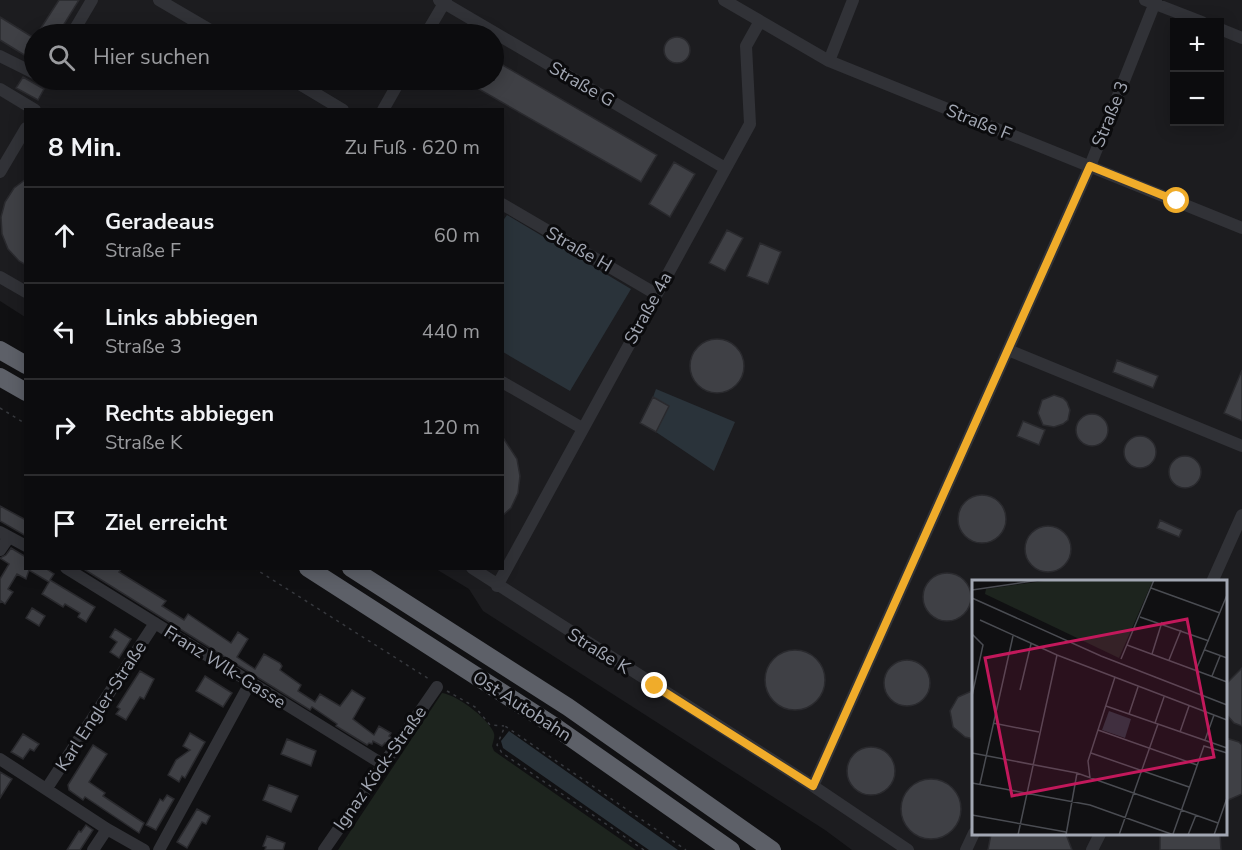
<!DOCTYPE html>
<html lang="de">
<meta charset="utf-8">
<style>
:root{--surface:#0c0c0e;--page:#151517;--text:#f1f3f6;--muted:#9a9b9e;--line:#2c2c2e}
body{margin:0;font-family:"Nunito Sans",sans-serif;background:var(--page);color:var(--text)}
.controls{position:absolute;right:18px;top:18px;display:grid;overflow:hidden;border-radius:0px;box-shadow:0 3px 15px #0003}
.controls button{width:54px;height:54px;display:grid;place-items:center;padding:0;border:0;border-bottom:2px solid var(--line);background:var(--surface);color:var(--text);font:30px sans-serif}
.stop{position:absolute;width:18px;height:18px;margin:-14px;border:4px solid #f0ac2a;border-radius:50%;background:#fff}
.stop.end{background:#f0ac2a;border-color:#fff;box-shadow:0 2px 6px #0008}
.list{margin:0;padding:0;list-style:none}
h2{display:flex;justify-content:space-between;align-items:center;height:78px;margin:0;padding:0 24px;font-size:26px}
h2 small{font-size:20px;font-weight:400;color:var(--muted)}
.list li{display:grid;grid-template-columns:39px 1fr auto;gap:18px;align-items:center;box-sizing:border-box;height:96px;padding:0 24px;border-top:2px solid var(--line)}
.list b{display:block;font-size:22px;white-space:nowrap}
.list p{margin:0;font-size:20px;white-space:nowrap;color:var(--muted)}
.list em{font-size:20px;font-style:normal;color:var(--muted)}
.icon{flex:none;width:33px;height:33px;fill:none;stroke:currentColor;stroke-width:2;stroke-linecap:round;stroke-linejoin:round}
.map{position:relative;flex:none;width:1242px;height:850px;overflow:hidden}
.search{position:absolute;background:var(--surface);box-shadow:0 3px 15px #0003;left:24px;top:24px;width:480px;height:66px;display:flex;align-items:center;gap:15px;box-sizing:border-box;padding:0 21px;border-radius:33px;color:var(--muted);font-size:22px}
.panel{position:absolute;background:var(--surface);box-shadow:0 3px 15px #0003;left:24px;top:108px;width:480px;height:462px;border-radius:0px}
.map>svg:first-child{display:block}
.built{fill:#1c1c1f;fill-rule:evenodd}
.green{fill:#1d241e}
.water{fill:#2a333a}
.building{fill:#3f4045;stroke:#2a2a2e;stroke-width:1.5}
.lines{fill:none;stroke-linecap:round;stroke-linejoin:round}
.path{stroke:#37393e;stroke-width:1.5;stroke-dasharray:3 4.5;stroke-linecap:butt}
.minor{stroke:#313237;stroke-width:12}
.highway{stroke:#5d6068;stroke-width:18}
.route{stroke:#f0ac2a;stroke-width:8}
.labels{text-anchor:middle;stroke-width:6;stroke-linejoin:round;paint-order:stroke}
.street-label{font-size:18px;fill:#a2a7b3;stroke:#0b0b0d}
.inset-road{fill:none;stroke:#4a4c52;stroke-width:1.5}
.view{fill:#c2185b;fill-opacity:0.15;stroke:#c2185b;stroke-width:3}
.inset-edge{fill:none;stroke:#a2a7b3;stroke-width:3}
</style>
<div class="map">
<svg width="1242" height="850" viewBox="0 0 1242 850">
<rect width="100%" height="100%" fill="#101012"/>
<path class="built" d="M0,0h1242v850h-390l-27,-20 -342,-219 -14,-22 -33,-20 66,-1v-458h-476l-1,207 -25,-16zM1174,22h46v100h-46zM34,34h460v46h-460zM974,582h252v252h-252z"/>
<path class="green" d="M442,693c15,2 44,24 51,38 3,5 0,10 -1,15l2,5 142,99h-298z"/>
<path class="water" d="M507,215l124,74 -61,102 -67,-39 -1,-130z
M656,389l79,33 -21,49 -58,-39 13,-26 -16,-9z
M509,731l169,119h-29l-146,-102 -2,-7z"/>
<path class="building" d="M59,0h20l-21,34h-21z
M0,17l34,21v23l-34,-21z
M664 50a13 13 0 1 1 26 0a13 13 0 1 1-26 0Z
M494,60l163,95 -16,27 -164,-94 5,-8h12z
M23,77l21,12 -6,11 -22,-12z
M674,162l21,12 -25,43 -21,-13z
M26,179v86l-7,-4 -11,-12 -6,-15 -1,-17 4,-15 9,-14z
M727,230l16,8 -18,33 -16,-8z
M760,243l21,9 -13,32 -21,-8z
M690 366a27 27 0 1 1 54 0a27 27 0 1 1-54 0Z
M1117,360l41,16 -5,12 -40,-16z
M1242,370v51l-18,-8z
M1054,395l9,3 4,4 3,8 -2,10 -5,4 -9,3 -11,-2 -5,-12 4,-13z
M653,397l16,9 -13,26 -16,-9z
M1076 430a16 16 0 1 1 32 0a16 16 0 1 1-32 0Z
M1023,421l22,9 -6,15 -22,-9z
M502,436l15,23 3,17 -2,17 -7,15 -9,8z
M1124 452a16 16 0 1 1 32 0a16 16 0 1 1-32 0Z
M1169 472a16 16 0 1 1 32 0a16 16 0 1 1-32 0Z
M958 519a24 24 0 1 1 48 0a24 24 0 1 1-48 0Z
M0,506l26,14v16l-26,-15z
M1160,520l22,10 -3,7 -22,-9z
M1025 549a23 23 0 1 1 46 0a23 23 0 1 1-46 0Z
M11,548l15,9v11h19l9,6 -4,6 45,27 -9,15 -8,-5 2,-4 -15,-9 -2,3 -21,-13 7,-12 -20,-12 -3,9 -9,-5 -9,15 5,3 -8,12 -4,-3 -1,2v-24l9,-15 -9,-6 6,-3z
M82,568h40l-3,4 47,29 -4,5 22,14 4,-6 43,29 7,-11 10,7 -11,18 18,12 9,-15 16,9 2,3 -2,4 21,15 -3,6 17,11 5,-8 20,12 12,-16 13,8 -12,21 21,16 5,-9 12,7 -2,3 3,2 -5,6 -2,-1 -3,3 -9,-5 -1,3 -3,-1 -2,2 -31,-19 1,-2 -25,-17 -2,3z
M923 597a24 24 0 1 1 48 0a24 24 0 1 1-48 0Z
M32,608l13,8 -6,10 -13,-8z
M115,629l16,10 -12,19 -9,-6 7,-10 -7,-5z
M765 680a30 30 0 1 1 60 0a30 30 0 1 1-60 0Z
M884 683a23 23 0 1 1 46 0a23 23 0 1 1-46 0Z
M1242,668v58l-8,-3 -8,-9v-30z
M140,671l14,8 -10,20 -4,-2 -14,23 -10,-6 4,-5 -3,-2z
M205,676l27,17 -9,14 -27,-16z
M974,690v49l-9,-2 -12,-10 -3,-16 8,-14z
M190,733l15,9 -20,36 -3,-2 -3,6 -11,-7 8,-15 14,-10 -7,-4z
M23,734l16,10 -5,7 -4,-2 -7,10 -12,-7z
M1226,738l13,4 3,3v49l-16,7z
M287,739l29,12 -5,15 -30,-12z
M93,745l14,9 -18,28 16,11 -2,3 41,27 -5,10 -54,-36 -2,3 -14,-10 -1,-5z
M847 771a24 24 0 1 1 48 0a24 24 0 1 1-48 0Z
M0,772l12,7 -12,19z
M901 809a30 30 0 1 1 60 0a30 30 0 1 1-60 0Z
M269,785l29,11 -7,16 -28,-12z
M167,795l7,4 -18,31 -10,-5 14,-26 3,2z
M197,809l13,7 -4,8 -4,-2 -15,26 -10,-6z
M86,825l7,5 -13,20h-13l12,-19 2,1z
M991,834h75l6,16h-84z
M1160,834h60l1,16h-61z
M267,836l18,7 -2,7h-18l1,-3 -3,-1z"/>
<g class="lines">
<path class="path" d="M0,408l26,16
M254,568l175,111
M447,691l28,16 15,18 14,1
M644,850l-142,-97 -5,-8 8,-19 181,124"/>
<path class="minor" d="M159,0l58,34
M439,0l286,168
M724,0l105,61 413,167
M1145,0l57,22
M1220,29l22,9
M72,34l20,-34
M426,34l20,-34
M0,56l34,17
M829,61l24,-61
M293,80l50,30
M0,89l35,21
M383,110l17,-30
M0,172l26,-44
M502,204l154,90
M0,277l26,15
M1008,350l234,96
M502,382l80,46
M0,532l26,14
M0,550l9,-13
M66,568l318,197
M472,568l341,218 95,64
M1212,582l30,-67
M497,586l253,-462 -4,-78 14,-25
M0,759l107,70 37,21
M813,786l277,-620 66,-166
M47,788l108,-165
M93,850l14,-21
M159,850l91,-167
M324,850l113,-163
M966,850l8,-17
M1092,850l8,-16"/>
<path class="highway" d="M0,350l26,15
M0,377l26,15
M308,568l246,158 177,124
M351,568l217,139 204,143"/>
</g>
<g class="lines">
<path class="route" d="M655,686l158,100 277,-620 87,35"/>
</g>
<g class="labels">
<g class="street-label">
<text transform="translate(582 84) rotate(30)" y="6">Straße G</text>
<text transform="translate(1110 114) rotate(-68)" y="6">Straße 3</text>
<text transform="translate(979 122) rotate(22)" y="6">Straße F</text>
<text transform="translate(579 249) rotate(30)" y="6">Straße H</text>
<text transform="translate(648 308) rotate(-61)" y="6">Straße 4a</text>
<text transform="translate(599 651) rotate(32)" y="6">Straße K</text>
<text transform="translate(225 667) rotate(32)" y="6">Franz Wlk-Gasse</text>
<text transform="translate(101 706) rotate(-57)" y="6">Karl Engler-Straße</text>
<text transform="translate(522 706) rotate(33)" y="6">Ost Autobahn</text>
<text transform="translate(380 768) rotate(-55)" y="6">Ignaz Köck-Straße</text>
</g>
</g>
<g transform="translate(972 580)">
<rect width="255" height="255" fill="#101012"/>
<path d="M79,0h102l-34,78 -134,-64 1,-5z" fill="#1d241e"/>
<path d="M137,131l22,8 -6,19 -23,-8z" fill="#2a333a"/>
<path class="inset-road" d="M179,8l69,25M0,10l67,-10M0,18l129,58 126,49M168,37l69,24M8,40l77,35 170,65M0,54l11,11 -11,51M155,65l100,37M233,70l22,8M180,74l10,-32M149,79l33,-79M197,80l12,-30M224,90l31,-75M240,96l8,-20M48,110l11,-46M134,126l121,42M157,134l9,-27M21,143l46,9M183,143l9,-26M126,150l99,35M208,152l9,-26M233,160l9,-25M0,173l105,20 141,50M119,173l98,34M118,198l-2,-17 27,-84M0,203l118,22 84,30M8,204l33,-148M0,235l94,17M201,254l31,-88 23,7M46,255l39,-180M94,255l11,-62M147,255l39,-111M216,255l8,-20M242,255l13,-37"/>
<path class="view" d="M215,39l27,138 -202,39 -27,-138z"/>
<rect width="255" height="255" class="inset-edge"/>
</g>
</svg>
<div class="controls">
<button>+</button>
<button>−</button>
</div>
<div class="stop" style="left:1177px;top:201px"></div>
<div class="stop end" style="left:655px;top:686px"></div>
<div class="search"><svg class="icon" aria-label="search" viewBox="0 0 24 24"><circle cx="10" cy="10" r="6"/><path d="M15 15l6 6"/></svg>Hier suchen</div>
<section class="panel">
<h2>8 Min.<small>Zu Fuß · 620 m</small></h2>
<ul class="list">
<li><svg class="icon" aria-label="ahead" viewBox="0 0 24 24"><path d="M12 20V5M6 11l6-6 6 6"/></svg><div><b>Geradeaus</b><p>Straße F</p></div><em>60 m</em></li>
<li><svg class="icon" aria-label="left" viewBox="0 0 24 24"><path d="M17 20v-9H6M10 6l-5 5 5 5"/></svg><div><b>Links abbiegen</b><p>Straße 3</p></div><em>440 m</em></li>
<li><svg class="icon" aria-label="right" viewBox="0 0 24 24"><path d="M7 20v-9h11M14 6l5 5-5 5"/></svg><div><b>Rechts abbiegen</b><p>Straße K</p></div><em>120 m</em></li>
<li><svg class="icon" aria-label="arrive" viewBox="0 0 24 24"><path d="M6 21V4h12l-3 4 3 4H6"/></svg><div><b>Ziel erreicht</b></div></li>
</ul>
</section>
</div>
